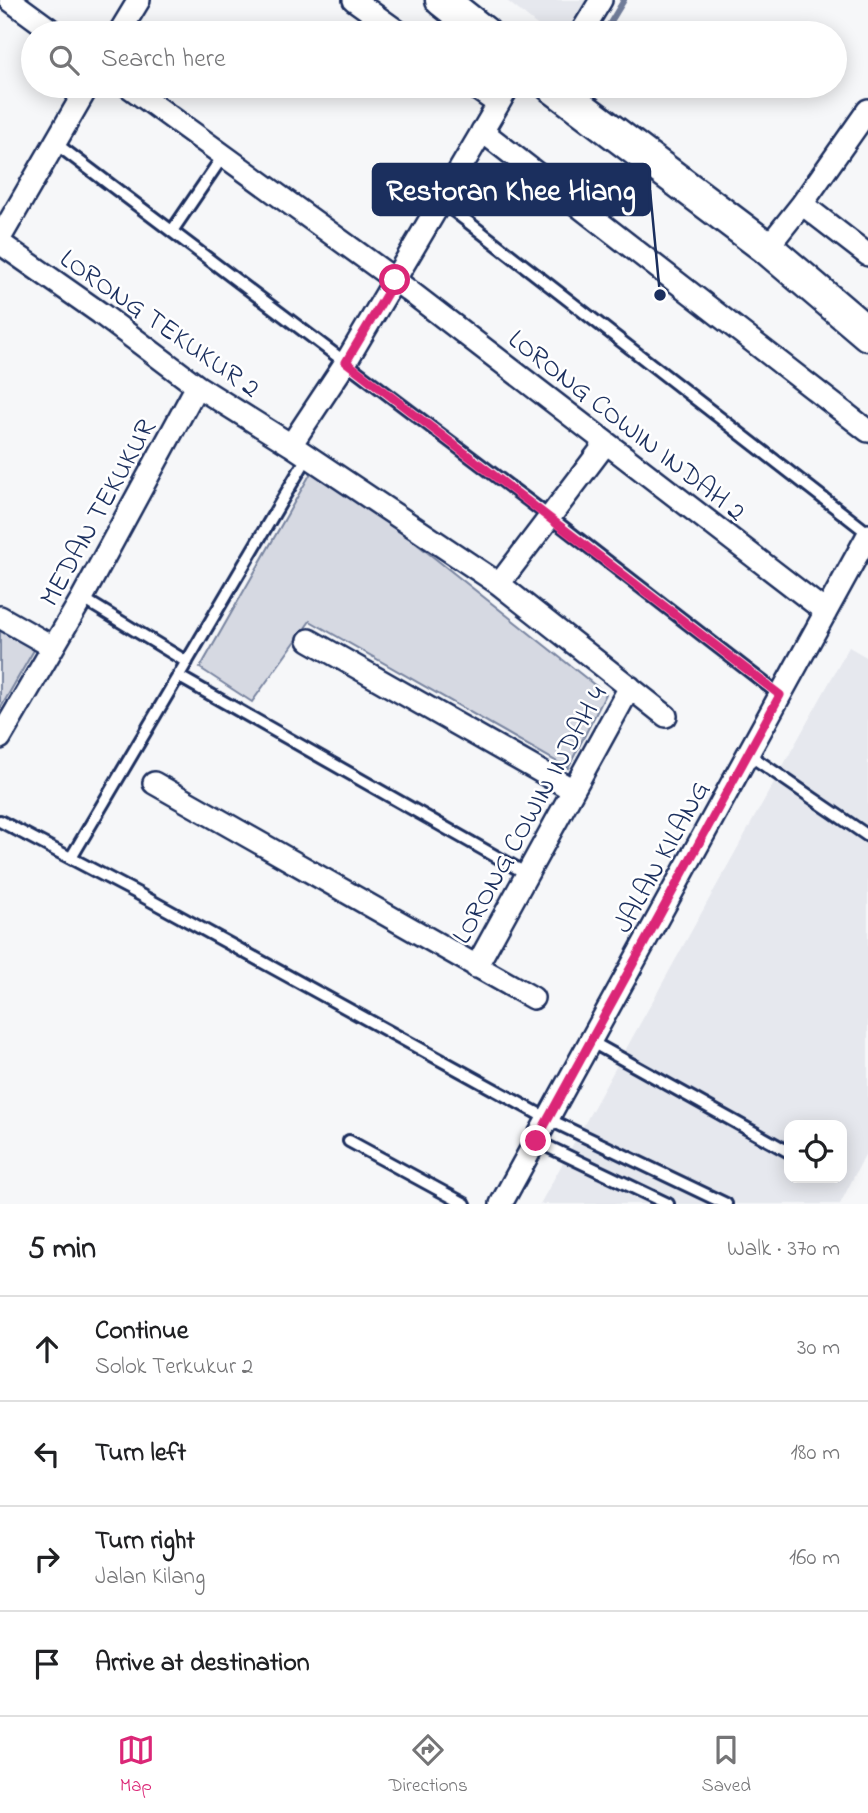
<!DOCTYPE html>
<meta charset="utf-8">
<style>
:root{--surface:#fff;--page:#f6f6f6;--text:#202124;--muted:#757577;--line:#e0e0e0;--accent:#db2777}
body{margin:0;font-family:"Indie Flower",sans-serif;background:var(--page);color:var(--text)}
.controls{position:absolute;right:21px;bottom:21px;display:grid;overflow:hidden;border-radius:14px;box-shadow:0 4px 18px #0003}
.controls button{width:63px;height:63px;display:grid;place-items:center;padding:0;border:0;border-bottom:2px solid var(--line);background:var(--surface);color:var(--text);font:35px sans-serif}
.stop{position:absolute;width:21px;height:21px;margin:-16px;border:5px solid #db2777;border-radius:50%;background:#fff}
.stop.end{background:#db2777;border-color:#fff;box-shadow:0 2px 7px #0008}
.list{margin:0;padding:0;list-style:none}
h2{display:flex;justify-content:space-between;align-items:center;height:91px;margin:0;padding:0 28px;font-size:30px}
h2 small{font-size:23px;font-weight:400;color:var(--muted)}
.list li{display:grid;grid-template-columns:46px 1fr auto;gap:21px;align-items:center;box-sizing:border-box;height:105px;padding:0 28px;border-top:2px solid var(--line)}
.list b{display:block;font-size:26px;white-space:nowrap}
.list p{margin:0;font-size:23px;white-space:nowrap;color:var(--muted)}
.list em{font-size:23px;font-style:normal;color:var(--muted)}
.icon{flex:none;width:38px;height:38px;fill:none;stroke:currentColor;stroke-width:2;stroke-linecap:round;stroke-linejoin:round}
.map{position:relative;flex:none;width:868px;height:1204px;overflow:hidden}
.search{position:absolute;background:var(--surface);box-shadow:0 4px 18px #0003;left:21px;right:21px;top:21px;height:77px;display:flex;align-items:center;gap:18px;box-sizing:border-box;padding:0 24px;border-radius:38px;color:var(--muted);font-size:26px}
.sheet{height:511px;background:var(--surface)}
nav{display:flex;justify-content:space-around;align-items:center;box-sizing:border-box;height:98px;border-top:2px solid var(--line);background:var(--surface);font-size:19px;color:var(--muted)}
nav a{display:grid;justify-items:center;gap:4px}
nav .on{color:var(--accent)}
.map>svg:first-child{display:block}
.built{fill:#e6e8ee;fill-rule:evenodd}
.green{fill:#d6d9e2;stroke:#7884a0;stroke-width:2}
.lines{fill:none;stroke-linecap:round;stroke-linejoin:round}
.stream{stroke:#707c99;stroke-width:6}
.service-casing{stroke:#1b2f5e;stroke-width:16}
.minor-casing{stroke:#1b2f5e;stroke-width:26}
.secondary-casing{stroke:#1b2f5e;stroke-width:37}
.service{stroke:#fff;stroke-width:10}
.minor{stroke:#fff;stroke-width:21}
.secondary{stroke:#fff;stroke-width:32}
.route{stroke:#db2777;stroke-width:9}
.labels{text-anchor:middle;stroke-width:5;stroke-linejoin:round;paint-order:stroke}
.street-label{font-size:28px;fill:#1b2f5e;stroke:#fff}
.leader{fill:none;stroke:#1b2f5e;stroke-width:2.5}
.callout-dot{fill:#1b2f5e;stroke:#fff;stroke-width:2.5}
.callout{fill:#1b2f5e;stroke:#1b2f5e;stroke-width:2.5}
.callout-label{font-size:30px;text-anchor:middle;font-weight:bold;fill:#fff}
</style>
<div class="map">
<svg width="868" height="1204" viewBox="0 0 868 1204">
<rect width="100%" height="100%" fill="#f6f7f9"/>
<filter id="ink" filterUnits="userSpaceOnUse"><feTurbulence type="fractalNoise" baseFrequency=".0143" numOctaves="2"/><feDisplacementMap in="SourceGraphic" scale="14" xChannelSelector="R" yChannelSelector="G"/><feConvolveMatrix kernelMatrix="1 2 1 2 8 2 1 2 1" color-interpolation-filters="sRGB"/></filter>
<g filter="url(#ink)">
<path class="built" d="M506,0h103l-20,33h-42z
M849,647l19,11v491l-28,55h-300zM789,1125h53v53h-53z"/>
<path class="green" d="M316,464l290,230 -38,74 -258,-147 -58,81 -52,-34z
M0,620l38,23 -38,66z"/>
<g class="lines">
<path class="stream" d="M604,33l20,-33"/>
<defs>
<path id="service" d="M55,143l495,374 230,178
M441,201l427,332
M172,231l51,-75
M82,598l105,64
M178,676l349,198
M748,754l120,82
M0,821l137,72 411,226 178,85
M71,858l237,-402
M590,1041l199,111
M349,1141l116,63
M536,1141l132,63"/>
<path id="minor" d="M10,0l45,33
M354,0l46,33
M119,33l20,-33
M581,33l20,-33
M128,86l267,194 431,332
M473,86l25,18
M482,131l386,300
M802,204l66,51
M0,238l88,-152
M0,243l100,70 97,73 94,59 208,139 167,132
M767,248l35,-44 66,-94
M291,445l55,-83 163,-276
M499,584l107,-141
M0,617l53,30
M309,640l264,150
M0,738l82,-140 115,-212
M154,783l379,215
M476,967l154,-280
M501,1204l367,-669"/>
<path id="secondary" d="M442,0l42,33
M552,86l215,162 101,86"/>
</defs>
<use href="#service" class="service-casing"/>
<use href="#minor" class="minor-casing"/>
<use href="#secondary" class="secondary-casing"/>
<use href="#service" class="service"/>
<use href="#minor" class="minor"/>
<use href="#secondary" class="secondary"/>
</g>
</g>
<g class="lines" filter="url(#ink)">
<path class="route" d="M395,280l-49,82 434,333 -244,446"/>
</g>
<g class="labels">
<g class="street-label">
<text transform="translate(161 322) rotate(35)" y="10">LORONG TEKUKUR 2</text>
<text transform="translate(628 424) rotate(38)" y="10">LORONG COWIN INDAH 2</text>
<text transform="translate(96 512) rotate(-61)" y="10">MEDAN TEKUKUR</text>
<text transform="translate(528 814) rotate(-61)" y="10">LORONG COWIN INDAH 4</text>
<text transform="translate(660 856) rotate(-61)" y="10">JALAN KILANG</text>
</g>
</g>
<path class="leader" d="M660 295L650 190"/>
<circle class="callout-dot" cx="660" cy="295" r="7"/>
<rect class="callout" x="373" y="164" width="277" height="51" rx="7"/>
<g class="callout-label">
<text x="511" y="200">Restoran Khee Hiang</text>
</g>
</svg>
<div class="controls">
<button><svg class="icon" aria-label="locate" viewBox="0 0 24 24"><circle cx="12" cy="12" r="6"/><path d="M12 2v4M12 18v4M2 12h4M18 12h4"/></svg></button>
</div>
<div class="stop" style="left:395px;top:280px"></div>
<div class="stop end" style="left:536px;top:1141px"></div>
<div class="search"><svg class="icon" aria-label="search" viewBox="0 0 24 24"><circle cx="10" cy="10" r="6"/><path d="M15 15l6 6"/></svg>Search here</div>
</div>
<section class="sheet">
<h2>5 min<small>Walk · 370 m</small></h2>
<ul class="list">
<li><svg class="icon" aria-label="ahead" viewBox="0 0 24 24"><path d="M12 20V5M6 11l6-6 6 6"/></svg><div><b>Continue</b><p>Solok Terkukur 2</p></div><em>30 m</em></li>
<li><svg class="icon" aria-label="left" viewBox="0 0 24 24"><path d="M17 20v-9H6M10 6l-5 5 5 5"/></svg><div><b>Turn left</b></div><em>180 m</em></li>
<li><svg class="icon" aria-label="right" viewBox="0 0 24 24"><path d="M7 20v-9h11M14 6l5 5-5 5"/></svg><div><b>Turn right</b><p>Jalan Kilang</p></div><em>160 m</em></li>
<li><svg class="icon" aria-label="arrive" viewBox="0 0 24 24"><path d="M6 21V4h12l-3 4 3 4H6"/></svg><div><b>Arrive at destination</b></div></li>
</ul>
</section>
<nav>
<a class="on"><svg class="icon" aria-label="map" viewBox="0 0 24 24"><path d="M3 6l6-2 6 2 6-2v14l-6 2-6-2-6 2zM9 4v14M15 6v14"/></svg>Map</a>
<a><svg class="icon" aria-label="directions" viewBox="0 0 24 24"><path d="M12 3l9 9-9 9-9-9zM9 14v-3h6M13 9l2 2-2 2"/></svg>Directions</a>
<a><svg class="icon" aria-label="saved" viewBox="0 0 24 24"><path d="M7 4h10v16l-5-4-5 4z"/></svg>Saved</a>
</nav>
